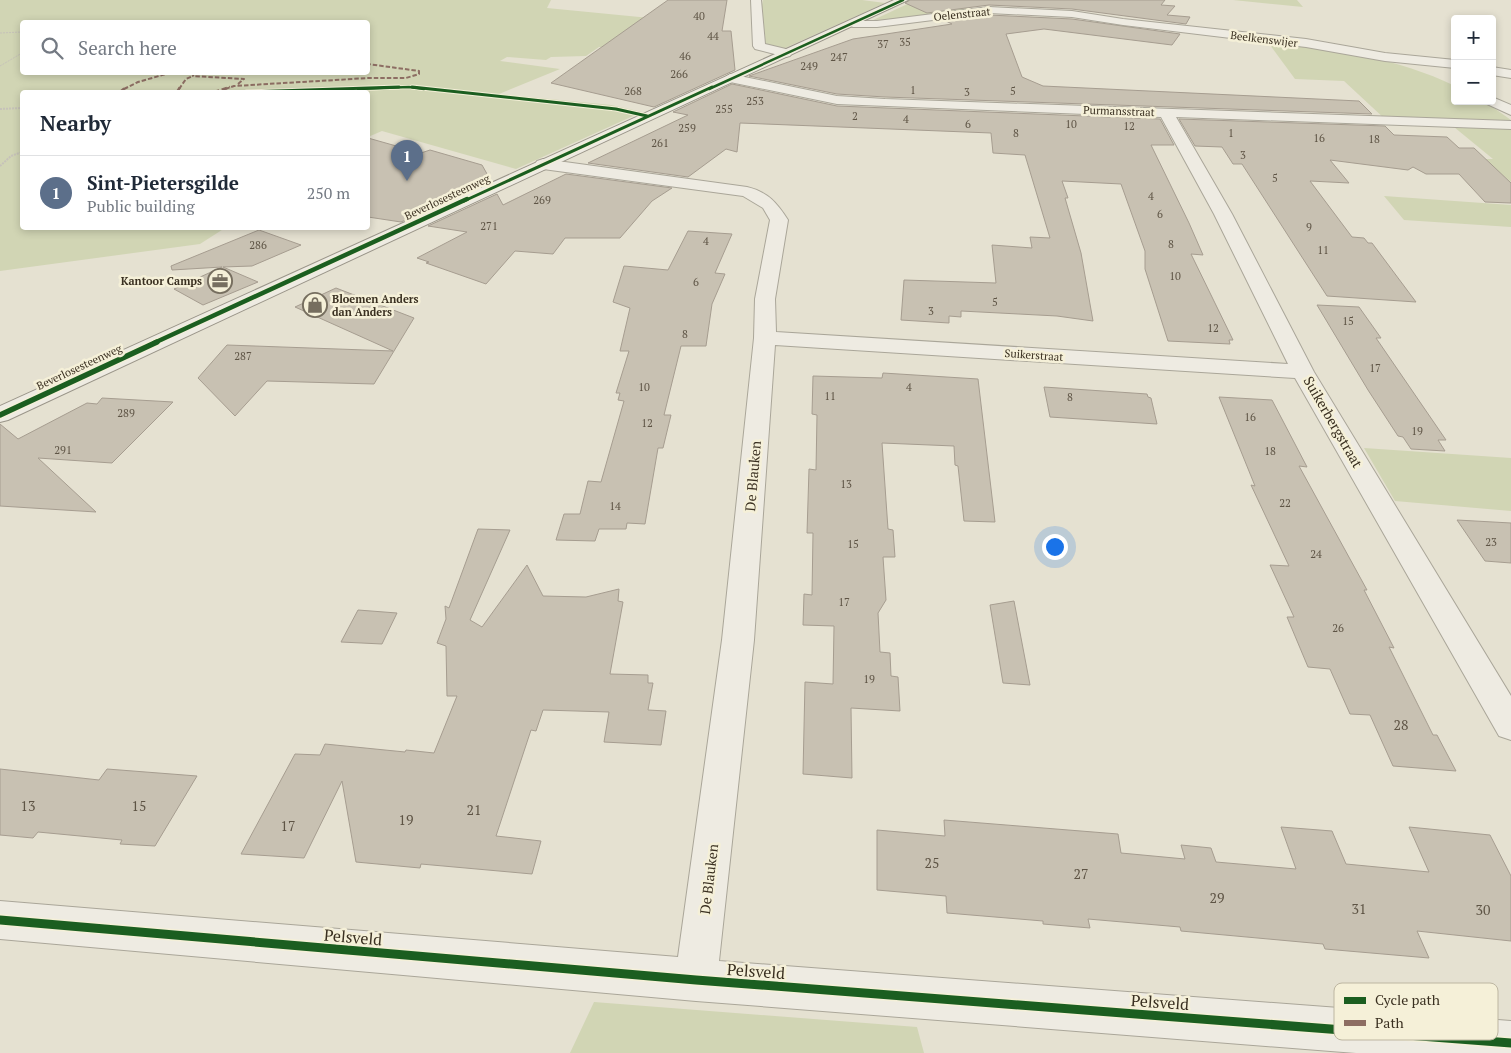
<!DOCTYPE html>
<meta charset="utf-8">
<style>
:root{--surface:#fff;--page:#f2f2f3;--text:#1f2937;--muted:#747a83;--line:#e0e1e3;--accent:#ea580c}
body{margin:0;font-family:"PT Serif",serif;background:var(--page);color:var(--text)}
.controls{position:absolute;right:15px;top:15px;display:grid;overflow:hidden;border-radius:5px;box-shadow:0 2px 8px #0003}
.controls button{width:45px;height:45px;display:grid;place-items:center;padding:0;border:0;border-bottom:1px solid var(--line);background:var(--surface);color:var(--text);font:25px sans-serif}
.you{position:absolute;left:1054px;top:546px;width:18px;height:18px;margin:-12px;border:4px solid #fff;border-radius:50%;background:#1a73e8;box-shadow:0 0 0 8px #1a73e833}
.badge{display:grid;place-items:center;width:32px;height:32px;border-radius:50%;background:var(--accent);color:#fff;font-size:16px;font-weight:700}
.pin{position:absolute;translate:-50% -41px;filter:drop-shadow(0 1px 2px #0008)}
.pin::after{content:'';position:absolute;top:26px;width:18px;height:15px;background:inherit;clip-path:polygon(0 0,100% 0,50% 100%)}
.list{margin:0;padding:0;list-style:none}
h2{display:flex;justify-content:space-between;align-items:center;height:65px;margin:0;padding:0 20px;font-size:21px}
h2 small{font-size:16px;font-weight:400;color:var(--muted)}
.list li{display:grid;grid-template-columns:32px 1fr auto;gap:15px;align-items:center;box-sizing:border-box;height:75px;padding:0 20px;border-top:1px solid var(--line)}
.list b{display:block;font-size:19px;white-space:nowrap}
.list p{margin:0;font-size:16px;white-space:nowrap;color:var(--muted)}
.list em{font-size:16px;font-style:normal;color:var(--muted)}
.icon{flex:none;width:28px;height:28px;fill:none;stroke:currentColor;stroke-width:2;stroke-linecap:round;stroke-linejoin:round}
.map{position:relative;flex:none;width:1511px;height:1053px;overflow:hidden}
.search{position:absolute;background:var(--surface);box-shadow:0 2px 8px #0003;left:20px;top:20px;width:350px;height:55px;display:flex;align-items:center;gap:12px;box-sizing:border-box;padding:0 18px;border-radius:5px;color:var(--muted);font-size:19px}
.panel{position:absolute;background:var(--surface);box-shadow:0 2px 8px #0003;left:20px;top:90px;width:350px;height:140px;border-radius:5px}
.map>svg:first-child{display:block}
.green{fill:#d1d5b4;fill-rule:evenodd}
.building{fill:#c8c1b2;stroke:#a69d90}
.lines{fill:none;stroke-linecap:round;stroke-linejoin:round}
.street-casing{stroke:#aaa699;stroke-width:2}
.secondary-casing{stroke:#9a9589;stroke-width:2}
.path-far1{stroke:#c6c2b9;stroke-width:1;stroke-dasharray:2 1;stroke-linecap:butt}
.path{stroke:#c6c2b9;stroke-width:2;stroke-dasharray:2 1;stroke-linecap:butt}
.street{fill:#eeebe2;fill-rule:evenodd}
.secondary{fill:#eeebe2;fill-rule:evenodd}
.quiet-far1{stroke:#8d6e63;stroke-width:2;stroke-dasharray:4.5 2;stroke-linecap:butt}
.quiet{stroke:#8d6e63;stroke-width:2.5;stroke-dasharray:5.5 2.5;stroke-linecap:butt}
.cycleway-far4-casing{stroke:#f5f0d8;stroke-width:4}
.cycleway-far3-casing{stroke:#f5f0d8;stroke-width:5}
.cycleway-far2-casing{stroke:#f5f0d8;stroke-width:6}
.cycleway-far1-casing{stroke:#f5f0d8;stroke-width:8}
.cycleway-casing{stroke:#f5f0d8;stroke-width:12}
.cycleway-far4{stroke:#1b5e20;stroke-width:2.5}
.cycleway-far3{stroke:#1b5e20;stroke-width:3}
.cycleway-far2{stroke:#1b5e20;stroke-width:4.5}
.cycleway-far1{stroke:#1b5e20;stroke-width:5.5}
.cycleway{stroke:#1b5e20;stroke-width:9}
.labels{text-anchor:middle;stroke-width:5;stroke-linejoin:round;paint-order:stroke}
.far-street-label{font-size:11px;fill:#3a3021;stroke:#f5f0d8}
.number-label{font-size:11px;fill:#5e5445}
.far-poi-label{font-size:11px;font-weight:bold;fill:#3a3021;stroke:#f5f0d8;text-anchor:end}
.street-label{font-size:14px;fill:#3a3021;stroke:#f5f0d8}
.near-number-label{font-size:14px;fill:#5e5445}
.near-street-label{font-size:16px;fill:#3a3021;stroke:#f5f0d8}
.key{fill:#f5f0d8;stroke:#bdb6a1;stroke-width:1}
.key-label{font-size:14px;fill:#3a3021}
</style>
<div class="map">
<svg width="1511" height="1053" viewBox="0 0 1511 1053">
<rect width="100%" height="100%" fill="#e5e1d1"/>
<path class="green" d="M0,0h551l-4,8 113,11 -41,29 -20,-1 -13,9 -35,1 -5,3 -39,-3 -7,4 60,8 -61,25 112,11 31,7 -126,57 -134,-38 -14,6v-45h-346v136h203l-25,16 -200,27zM22,22h346v50h-346z
M763,0h99l23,3 -100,45h-10l-11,-4 -3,-34z
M916,0l49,7 6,2 -102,13z
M1233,0h64l6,7z
M1267,41c63,7 130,17 188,45v15h29l27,19 -12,3 -113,-3 -42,-39 -49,-2z
M1454,127l57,2v53l-28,-23h10z
M1384,196l127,9v22l-107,-7z
M1364,448l147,10v53l-116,-10z
M594,1002l323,25 7,26h-354z"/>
<path class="building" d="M668,0h59l-5,31h9l4,39 -81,37 -103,-24z
M910,0h255l-4,5 14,1 -8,9 23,2 -4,7 -114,-15 -83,-4 -62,8 -22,-10z
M989,15l83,4 108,15 -8,11 -128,-16 -38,5 16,43 21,9 316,15 13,13 -487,-17 -48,-3 -88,-18 104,-37 99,-15 -8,-4z
M732,84l105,22 323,13 14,26h-23l38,78 14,32 -12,-1 42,86h-4l1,4 -62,-3 -23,-72v-18l-24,-67 -59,-3 6,17h-3l16,55 12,68 -36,-5 -96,-5v6l-12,-1v7l-48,-3 3,-40 92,3 -4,-38 40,3 -2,-11 20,1 -25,-83 -32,-2 -2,-20 -251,-10 -3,29 -11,-3 -38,28 -100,-14 100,-48 -15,-3z
M1179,119l206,7 9,9 53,2 12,11h15l37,35v20l-26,-1 -26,-28h-33l-13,-7 -5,3 -78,-10 19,23 -39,-2 42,56 12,1 4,5h4l44,59 -89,-6 -85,-132h-9l-11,-17 -27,-1z
M368,138l53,15 9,-3 52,15 9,16 -90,41 -33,-5z
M566,174l106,14 -20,13 -32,37h-55l-12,16 -38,-3 -29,33 -60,-21 3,-1 -12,-4 50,-26 -39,-6 69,-32 6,11z
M259,230l42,15 -49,21 -29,1 35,15 -55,23 -29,-16 48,-22 -50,3 -1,-4z
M688,231l44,3 -17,39 10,1 -13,30 -6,42h-25l-17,69h7l-8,33h-5l-13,76 -18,-1 -1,6h-27l-4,12 -39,-1 8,-26h16l8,-33 13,1 23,-81 -6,-1 2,-7h-4l13,-42h-9l10,-43 -17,-6 11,-36 44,4z
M336,288l78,30 -40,66 -107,-3 -32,35 -37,-38 29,-33 166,6 -98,-44z
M1317,305l42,2 22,31h-5l70,102h-8l7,11 -34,-2 -8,-12 -5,-1 -30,-46z
M883,373l95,6 17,143 -31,-1 -6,-55 -3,-1 -1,-19 -72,-3 6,86 5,1 2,27h-12l3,43 -8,13 2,39 10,1 1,23 7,1 2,34 -49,-3 1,70 -49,-4 2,-92 28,2 1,-58 -31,-1 1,-31 8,1 1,-62h-6l2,-64 7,1 1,-55 -5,-1 1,-38 69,2z
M1044,387l103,7 1,3 3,1 6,26 -107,-7z
M1219,397l53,3 35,67 -8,-1 68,124h-3l30,58 -5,-1 44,88h4l19,36 -63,-5 -23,-51 -20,-1 -20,-45 -22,-2 -21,-50h7l-24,-52 19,1 -38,-81 4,1z
M102,398l71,4 -61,61 -74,-5 58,54 -96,-6v-82l18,15 69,-36 10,1z
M1457,520l54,3v40l-26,-2z
M478,529l32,1 -40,90 12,7 45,-62 16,31 43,1 33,-8 -1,12 5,1 -13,72 38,1v8h5l-5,27 18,1 -5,34 -57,-3 5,-30 -66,-2 -7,21 -5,-1 -35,106 45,5 -9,33 -111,-10 -1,4 -64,-6 -14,-81 -38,77 -63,-4 54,-100 25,1 5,-11 80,8 1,-2 28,3 23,-57h-10l-1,-50 -9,-3 9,-24 -1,-13 4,2z
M1014,601l16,84 -27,-2 -13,-78z
M358,610l39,3 -15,31 -41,-2z
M0,769l99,11 8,-11 90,7 -42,70 -35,-2 2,-4 -84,-8 -5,6 -33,-3z
M944,820l174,14 3,19 64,6 -4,-14 30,3 5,14 80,7 -15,-42 51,4 14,33 83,8 -20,-45 81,8 21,41v65l-94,-10 12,27 -104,-9 -2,-5 -142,-13 -1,-4 -92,-8 2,9 -47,-4v-3l-96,-8 -1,-17 -69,-6v-60l68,6z"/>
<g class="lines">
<defs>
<path id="street" d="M751,0h10l4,44 25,6 2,3 -2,3 -4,1 -31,-8 -2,-3z
M989,7l83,4 51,8 183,20 79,14 70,7v8l-70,-7 -79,-14 -183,-22 -51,-8 -83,-4 -112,14h-24l-6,-3 6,-3h24z
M1492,67l19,3v8l-19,-3z
M730,74l107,22 48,3 626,22v8l-335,-12 56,97 82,158 197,324v44l-12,-4 -204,-358 -520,-33 -21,295 -35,321 792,60v32h-155l-660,-52 -696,-62v-38l678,56 44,-317 32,-302 1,-39 15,-79 -7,-12 -20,-12 -200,-27 -6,-2 -2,-3 2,-3 6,-2 204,28c21,5 30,16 41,33l-13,79 1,33 512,32 -74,-150 -53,-97 -324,-13 -112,-23 -1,-3z
M1492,97l19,8v10l-24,-11 -2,-3h7z"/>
<path id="secondary" d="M894,0h14l-900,420 -8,2v-16z"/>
</defs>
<use href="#street" class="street-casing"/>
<use href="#secondary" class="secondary-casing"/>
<path class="path-far1" d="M0,33l22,-1
M0,66l22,-13"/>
<path class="path" d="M0,109l22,-1
M0,166l11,-10 11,-4"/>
<use href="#street" class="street"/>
<use href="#secondary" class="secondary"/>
<path class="quiet-far1" d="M194,72l-1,4 51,3 -6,5
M124,89l14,-7 35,-10
M179,89l7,-10 7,-3
M225,89l9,-3 135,-8h37l13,-4v-3l-51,-7"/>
<path class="quiet" d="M120,92l6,-5
M177,92l3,-5
M214,92l16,-5"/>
<defs>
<path id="cycleway-far4" d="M358,89l51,-2 15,2
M709,89l194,-89"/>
<path id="cycleway-far3" d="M412,87l204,22 31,7
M246,92l153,-5
M464,201l248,-114"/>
<path id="cycleway-far2" d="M154,343l313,-144"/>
<path id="cycleway-far1" d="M0,415l157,-73"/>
<path id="cycleway" d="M0,920l696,60 815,63"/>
</defs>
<use href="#cycleway-far4" class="cycleway-far4-casing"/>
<use href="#cycleway-far3" class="cycleway-far3-casing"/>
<use href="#cycleway-far2" class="cycleway-far2-casing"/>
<use href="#cycleway-far1" class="cycleway-far1-casing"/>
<use href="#cycleway" class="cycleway-casing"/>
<use href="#cycleway-far4" class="cycleway-far4"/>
<use href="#cycleway-far3" class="cycleway-far3"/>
<use href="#cycleway-far2" class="cycleway-far2"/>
<use href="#cycleway-far1" class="cycleway-far1"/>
<use href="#cycleway" class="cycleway"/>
</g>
<defs>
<symbol id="office-ring" viewBox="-11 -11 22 22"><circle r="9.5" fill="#f5f0d8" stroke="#766e5f" stroke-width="1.5"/><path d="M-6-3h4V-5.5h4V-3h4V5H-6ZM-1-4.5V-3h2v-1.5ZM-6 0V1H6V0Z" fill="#766e5f"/></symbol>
<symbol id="shop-ring" viewBox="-11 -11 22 22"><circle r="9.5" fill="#f5f0d8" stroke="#766e5f" stroke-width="1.5"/><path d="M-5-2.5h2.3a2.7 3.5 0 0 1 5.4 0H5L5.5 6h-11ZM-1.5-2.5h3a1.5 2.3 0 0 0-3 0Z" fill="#766e5f"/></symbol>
</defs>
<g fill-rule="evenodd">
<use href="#office-ring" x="206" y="267" width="28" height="28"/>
<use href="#shop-ring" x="301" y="291" width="28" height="28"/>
</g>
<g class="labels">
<g class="far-street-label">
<text transform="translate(962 14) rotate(-6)" y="4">Oelenstraat</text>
<text transform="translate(1264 39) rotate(7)" y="4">Beelkenswijer</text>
<text transform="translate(1119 111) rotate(2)" y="4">Purmansstraat</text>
<text transform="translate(447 197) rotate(-25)" y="4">Beverlosesteenweg</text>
<text transform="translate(1034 355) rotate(4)" y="4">Suikerstraat</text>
<text transform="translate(79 367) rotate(-25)" y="4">Beverlosesteenweg</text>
</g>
<g class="number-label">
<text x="699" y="20">40</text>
<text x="713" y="40">44</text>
<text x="905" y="46">35</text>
<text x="883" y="48">37</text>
<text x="685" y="60">46</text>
<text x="839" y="61">247</text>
<text x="809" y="70">249</text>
<text x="679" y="78">266</text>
<text x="913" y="94">1</text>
<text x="633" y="95">268</text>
<text x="1013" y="95">5</text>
<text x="967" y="96">3</text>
<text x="755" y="105">253</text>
<text x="724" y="113">255</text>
<text x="855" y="120">2</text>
<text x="906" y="123">4</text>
<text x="968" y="128">6</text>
<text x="1071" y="128">10</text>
<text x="1129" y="130">12</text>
<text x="687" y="132">259</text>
<text x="1016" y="137">8</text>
<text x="1231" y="137">1</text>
<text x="1319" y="142">16</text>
<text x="1374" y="143">18</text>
<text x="660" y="147">261</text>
<text x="1243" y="159">3</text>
<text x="1275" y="182">5</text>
<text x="1151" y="200">4</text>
<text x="542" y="204">269</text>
<text x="1160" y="218">6</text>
<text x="489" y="230">271</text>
<text x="1309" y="231">9</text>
<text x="706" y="245">4</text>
<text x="1171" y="248">8</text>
<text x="258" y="249">286</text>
<text x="1323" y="254">11</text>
<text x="1175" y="280">10</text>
<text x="696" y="286">6</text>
<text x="995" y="306">5</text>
<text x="931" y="315">3</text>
<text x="1348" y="325">15</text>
<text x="1213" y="332">12</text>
<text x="685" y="338">8</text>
<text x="243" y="360">287</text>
<text x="1375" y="372">17</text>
<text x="644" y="391">10</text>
<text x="909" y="391">4</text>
<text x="830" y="400">11</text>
<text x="1070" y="401">8</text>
<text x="126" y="417">289</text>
<text x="1250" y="421">16</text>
<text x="647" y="427">12</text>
<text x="1417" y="435">19</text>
<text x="63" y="454">291</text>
<text x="1270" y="455">18</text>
<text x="846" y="488">13</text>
<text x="1285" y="507">22</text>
<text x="615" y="510">14</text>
<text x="1491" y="546">23</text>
<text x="853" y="548">15</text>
<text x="1316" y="558">24</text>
<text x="844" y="606">17</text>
<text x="1338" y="632">26</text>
<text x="869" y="683">19</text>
</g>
<g class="far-poi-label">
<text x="202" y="285">Kantoor Camps</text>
<text x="332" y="303" text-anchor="start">Bloemen Anders<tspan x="332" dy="13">dan Anders</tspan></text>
</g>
<g class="street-label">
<text transform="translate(1333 422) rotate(60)" y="5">Suikerbergstraat</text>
<text transform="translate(753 476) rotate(-85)" y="5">De Blauken</text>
<text transform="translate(709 879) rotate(-83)" y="5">De Blauken</text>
</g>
<g class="near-number-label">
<text x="1401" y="730">28</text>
<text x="28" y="811">13</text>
<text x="139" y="811">15</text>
<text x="474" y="815">21</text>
<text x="406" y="825">19</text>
<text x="288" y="831">17</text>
<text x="932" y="868">25</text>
<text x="1081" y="879">27</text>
<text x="1217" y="903">29</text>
<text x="1359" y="914">31</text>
<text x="1483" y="915">30</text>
</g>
<g class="near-street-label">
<text transform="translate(353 937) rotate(5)" y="6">Pelsveld</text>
<text transform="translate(756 971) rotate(4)" y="6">Pelsveld</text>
<text transform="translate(1160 1002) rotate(4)" y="6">Pelsveld</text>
</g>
</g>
<rect x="1334" y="983" width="164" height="57" rx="8" class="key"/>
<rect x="1344" y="997" width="22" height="7" fill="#1b5e20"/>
<rect x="1344" y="1020" width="22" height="6" fill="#8d6e63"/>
<g class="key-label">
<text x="1375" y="1005">Cycle path</text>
<text x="1375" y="1028">Path</text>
</g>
</svg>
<div class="controls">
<button>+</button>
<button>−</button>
</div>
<div class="you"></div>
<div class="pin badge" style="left:407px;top:181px;background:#5c6f8a">1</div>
<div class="search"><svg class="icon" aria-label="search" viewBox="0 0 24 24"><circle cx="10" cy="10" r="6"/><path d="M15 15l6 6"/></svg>Search here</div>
<section class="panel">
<h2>Nearby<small></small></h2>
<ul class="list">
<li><span class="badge" style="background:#5c6f8a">1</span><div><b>Sint-Pietersgilde</b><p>Public building</p></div><em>250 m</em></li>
</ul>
</section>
</div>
